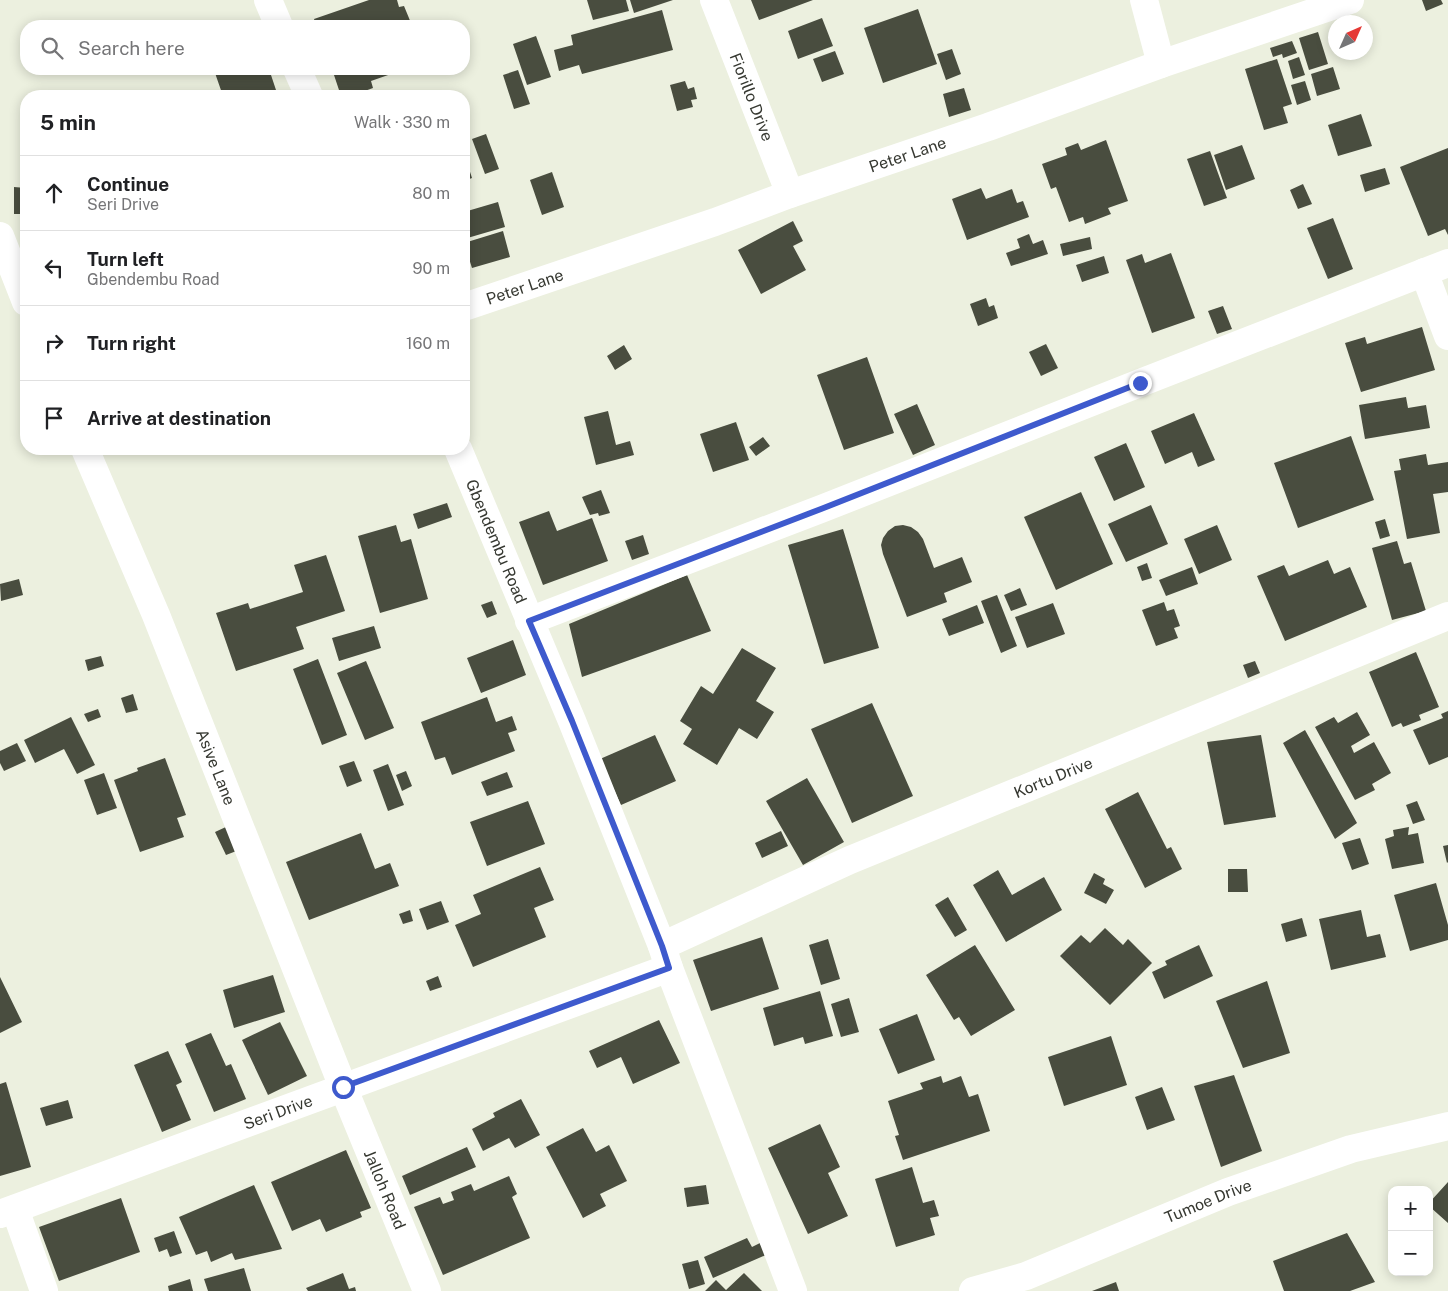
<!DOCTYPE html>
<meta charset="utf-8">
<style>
:root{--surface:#fff;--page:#f2f2f2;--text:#202124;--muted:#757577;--line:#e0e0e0}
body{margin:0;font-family:"Public Sans",sans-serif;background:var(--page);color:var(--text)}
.controls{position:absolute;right:15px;bottom:15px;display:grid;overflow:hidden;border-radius:10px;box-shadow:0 2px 12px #0003}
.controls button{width:45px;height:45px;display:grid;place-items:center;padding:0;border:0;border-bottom:1px solid var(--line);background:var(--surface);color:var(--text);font:25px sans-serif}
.compass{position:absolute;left:1328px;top:15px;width:45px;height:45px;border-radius:50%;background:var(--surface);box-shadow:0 2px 12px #0003;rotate:45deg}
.stop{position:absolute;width:15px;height:15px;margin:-11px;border:4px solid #3e5acd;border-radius:50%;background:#fff}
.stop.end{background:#3e5acd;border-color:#fff;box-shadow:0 1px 5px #0008}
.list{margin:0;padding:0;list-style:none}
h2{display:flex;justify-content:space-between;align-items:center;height:65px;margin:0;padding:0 20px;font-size:21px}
h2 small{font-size:16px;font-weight:400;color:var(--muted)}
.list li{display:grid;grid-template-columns:32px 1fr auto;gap:15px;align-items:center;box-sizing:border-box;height:75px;padding:0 20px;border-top:1px solid var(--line)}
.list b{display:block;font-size:19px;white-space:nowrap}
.list p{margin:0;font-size:16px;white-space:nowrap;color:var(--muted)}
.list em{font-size:16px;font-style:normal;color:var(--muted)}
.icon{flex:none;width:28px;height:28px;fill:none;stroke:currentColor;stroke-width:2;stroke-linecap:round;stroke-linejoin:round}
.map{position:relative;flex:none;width:1448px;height:1291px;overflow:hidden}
.search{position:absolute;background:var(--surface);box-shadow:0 2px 12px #0003;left:20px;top:20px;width:450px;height:55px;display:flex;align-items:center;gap:12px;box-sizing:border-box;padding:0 18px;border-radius:20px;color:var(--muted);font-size:19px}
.panel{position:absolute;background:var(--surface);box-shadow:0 2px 12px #0003;left:20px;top:90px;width:450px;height:365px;border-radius:20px}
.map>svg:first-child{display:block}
.building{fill:#494d3f}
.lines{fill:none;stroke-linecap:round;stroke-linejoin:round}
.minor{stroke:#fff;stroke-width:28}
.route{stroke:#3e5acd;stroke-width:6}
.labels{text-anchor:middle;stroke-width:5;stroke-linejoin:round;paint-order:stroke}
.street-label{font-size:16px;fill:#363831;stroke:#f9feec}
</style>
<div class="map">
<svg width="1448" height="1291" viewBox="0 0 1448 1291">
<rect width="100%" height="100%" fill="#ecf0df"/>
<path class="building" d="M369,0h28l2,7 5,-1 7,17 -7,2 1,1h-89l-2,-7z
M587,0h39l3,11 -36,9z
M630,0h43l-39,13z
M751,0h62l-54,20z
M1422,0h19l2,4 -17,7z
M918,9l19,55 -54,19 -19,-55z
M662,10l11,40 -91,24 -3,-9 -20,6 -5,-21 19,-5 -2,-10z
M822,18l11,28 -35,13 -10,-28z
M1318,32l10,32 -19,6 -10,-32z
M536,36l15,41 -24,8 -14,-41z
M1292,41l5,12 -14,5 -1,-4 -9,3 -3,-9z
M952,49l9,25 -15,6 -9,-26z
M835,51l9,23 -22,8 -9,-23z
M1299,57l6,18 -12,4 -5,-18z
M1277,59l15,45 -9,3 5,16 -24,7 -19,-61z
M1333,67l7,22 -23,7 -6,-22z
M227,69h42l9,27h-55l-8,-23z
M332,69h64l-6,2 1,3 -20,7 2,7 -22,8h-10z
M518,70l12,34 -16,5 -11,-34z
M685,81l3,8 6,-2 3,12 -6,1 2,7 -16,4 -7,-26z
M1305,81l6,19 -14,5 -6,-20z
M964,88l7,22 -22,7 -6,-23z
M414,90l2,6h-19z
M1361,114l11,32 -34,10 -10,-31z
M486,134l13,35 -14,5 -13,-35z
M1106,140l22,61 -20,7 3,6 -26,10 -2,-7 -14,5 -13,-35 -5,2 -9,-25 25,-9 -2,-7 13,-5 3,7z
M1242,145l13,34 -29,11 -12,-35z
M1448,148v87l-3,-6 -17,7 -28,-69z
M1210,151l17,47 -23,8 -17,-47z
M464,153l8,25 -8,3z
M1385,168l5,16 -25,8 -5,-17z
M552,172l12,35 -22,8 -12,-35z
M1303,184l9,20 -14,5 -8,-19z
M14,187l12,1v26h-12z
M981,188l5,11 26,-10 5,14 6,-2 6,16 -62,23 -15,-41z
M498,202l7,25 -41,12v-27z
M1333,218l20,51 -25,10 -21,-51z
M793,221l10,20 -10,5 13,24 -45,24 -23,-44z
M503,231l7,26 -38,11 -8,-25z
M1029,234l4,10 10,-4 5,14 -37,12 -5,-13 14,-5 -3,-9z
M1090,237l2,12 -29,7 -3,-12z
M1171,253l24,65 -43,15 -26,-73 16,-6 3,9z
M1104,256l5,17 -27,9 -6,-17z
M986,298l3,9 5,-2 4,13 -20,8 -8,-22z
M1223,306l9,23 -15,5 -9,-23z
M1422,327l13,43 -74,22 -16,-49 20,-6 2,7z
M1046,344l12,24 -17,8 -12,-24z
M624,345l8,14 -17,11 -8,-14z
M867,357l27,76 -50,17 -27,-75z
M1406,397l2,11 18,-3 4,23 -65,11 -6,-34z
M917,404l18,41 -22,10 -19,-41z
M608,411l8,34 14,-4 4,14 -38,10 -12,-48z
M1194,413l21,47 -17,7 -6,-15 -27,12 -14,-33z
M736,422l13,38 -36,12 -13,-38z
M1351,436l23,64 -76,28 -24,-65z
M763,437l7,9 -14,10 -7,-9z
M1126,443l19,44 -31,14 -20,-44z
M1426,454l2,11 20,-3v30l-15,2 7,39 -33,6 -13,-68 7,-1 -2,-11z
M601,490l9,23 -11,3 -1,-3 -8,2 -8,-18z
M1081,492l32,72 -57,26 -32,-73z
M447,503l5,14 -34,12 -5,-15z
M1151,505l17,39 -42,18 -18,-38z
M549,511l8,20 35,-13 16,43 -65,24 -24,-63z
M1385,519l5,17 -10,3 -5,-17z
M396,525l5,17 10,-3 17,60 -48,14 -22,-77z
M903,525l8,2 7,5 5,7 11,29 28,-11 10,25 -28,11 3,9 -40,15 -24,-63 -2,-9 2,-7 5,-7 7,-5z
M1217,525l15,35 -33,14 -15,-35z
M843,529l36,119 -55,16 -36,-119z
M643,535l6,19 -17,6 -7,-19z
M1397,541l7,23 7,-2 15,49 -34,9 -20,-72z
M326,555l19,56 -49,16 8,22 -68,22 -20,-58 32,-10 2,6 53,-17 -9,-27z
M1328,560l6,14 16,-7 17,40 -82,34 -28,-65 27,-11 5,11z
M1147,563l5,15 -10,3 -5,-14z
M1192,567l6,17 -32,12 -7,-16z
M687,575l24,56 -129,46 -13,-53z
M19,579l4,16 -22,6 -1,-17z
M1020,588l7,17 -16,6 -7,-16z
M997,595l20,51 -16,7 -20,-52z
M492,601l5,13 -10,4 -6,-13z
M1164,602l3,9 7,-2 6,17 -6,2 4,10 -22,8 -14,-36z
M1053,603l12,31 -38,14 -12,-31z
M977,605l7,18 -35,13 -7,-17z
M374,626l7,22 -42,13 -7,-23z
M513,640l13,35 -45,18 -14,-35z
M742,648l34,20 -20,33 18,11 -17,27 -18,-11 -22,37 -34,-21 9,-15 -12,-8 21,-35 12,8z
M1416,652l23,55 -20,8 2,5 -18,7 -2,-4 -9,4 -23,-55z
M101,656l3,10 -16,5 -3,-11z
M318,659l29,76 -25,10 -29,-76z
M366,661l28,67 -29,12 -28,-67z
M1255,661l5,12 -12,5 -5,-13z
M133,694l5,16 -12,3 -5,-15z
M487,697l9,25 16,-6 5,14 -9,3 7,18 -63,24 -7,-18 -10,3 -14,-38z
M872,703l41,93 -61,27 -41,-94z
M98,709l3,8 -13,5 -4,-8z
M1448,711v46l-19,8 -16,-35 30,-12 -2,-4z
M1357,712l13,23 -19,11 3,7 20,-11 17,31 -19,11 3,6 -20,10 -40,-73 19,-10 4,6z
M71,717l24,48 -18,9 -13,-25 -29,14 -11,-23z
M1305,730l52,93 -22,16 -52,-96z
M655,735l21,46 -55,24 -21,-46z
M1261,735l15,82 -52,8 -17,-83z
M17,743l9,18 -22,10 -4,-8v-12z
M165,758l21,57 -9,3 7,19 -44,15 -26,-72 24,-9 -1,-3z
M354,761l8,20 -15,6 -8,-21z
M388,764l16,41 -16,6 -15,-41z
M406,771l6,15 -10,5 -6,-16z
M507,772l6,15 -26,9 -6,-14z
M104,773l13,35 -20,7 -13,-35z
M807,778l37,64 -41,23 -37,-64z
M1138,792l29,57 4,-2 11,22 -37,19 -40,-79z
M528,801l17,43 -58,22 -17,-44z
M1417,801l8,19 -12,4 -7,-19z
M228,826l11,24 -13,5 -11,-23z
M1409,827l-1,8 10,-2 6,30 -32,6 -7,-30 9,-3 -1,-6z
M781,831l7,15 -26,12 -7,-15z
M361,833l14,36 15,-6 9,23 -90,34 -23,-58z
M1360,838l9,26 -17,6 -10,-27z
M1448,845v17l-1,1 -4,-17z
M540,867l14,33 -20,8 12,29 -73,30 -18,-42 26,-11 -8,-19z
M1228,869h19l1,23h-20z
M998,870l14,25 32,-18 18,33 -56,32 -33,-57z
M1094,873l11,6 -2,5 11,6 -8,14 -22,-11z
M1436,883l12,42v15l-38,11 -16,-56z
M948,897l19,33 -12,7 -20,-32z
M441,901l8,21 -22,8 -8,-21z
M410,910l3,11 -10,3 -4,-10z
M1361,910l6,27 13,-3 6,23 -55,13 -12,-51z
M1302,918l5,18 -21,6 -5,-18z
M1105,928l18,17 5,-6 24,24 -42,42 -50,-49 21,-21 9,8z
M762,937l17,52 -68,22 -18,-51z
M828,939l12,40 -19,6 -12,-40z
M975,945l40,65 -44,26 -12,-19 -5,3 -28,-45z
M1199,945l14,31 -49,23 -12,-27 15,-7 -2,-4z
M273,975l12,37 -51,16 -11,-38z
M438,976l4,11 -12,4 -4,-10z
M0,977l22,45 -22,11z
M1267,981l23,72 -47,15 -27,-67z
M820,991l13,45 -28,8 -2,-7 -29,9 -11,-38z
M849,998l10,34 -18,5 -10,-33z
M917,1014l18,46 -37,14 -19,-45z
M659,1020l21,43 -47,21 -12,-27 -24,11 -8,-17z
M280,1022l27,54 -39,19 -26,-55z
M211,1033l15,33 5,-2 15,35 -32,13 -29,-68z
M1111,1036l16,49 -63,21 -16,-49z
M168,1051l14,31 -6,3 15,35 -29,12 -28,-67z
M1234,1075l28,76 -41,16 -27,-81z
M941,1076l2,7 18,-7 8,21 9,-3 12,37 -87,29 -8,-24 4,-1 -11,-34 35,-12 -3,-6z
M6,1082l25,85 -31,9v-92z
M1162,1087l13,33 -28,10 -12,-33z
M521,1099l19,36 -25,13 -6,-10 -26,13 -11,-22 23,-12 -2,-4z
M68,1100l5,18 -27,8 -6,-18z
M820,1124l20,43 -12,6 20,43 -40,18 -40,-86z
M583,1128l13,24 13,-7 18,36 -27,13 6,12 -23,12 -37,-71z
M467,1147l9,20 -66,28 -8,-19z
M346,1150l25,58 -11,4 2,5 -36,15 -6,-13 -28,12 -21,-49z
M912,1167l11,36 11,-3 5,16 -9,2 5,17 -39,12 -21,-68z
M509,1176l8,18 -5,3 18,41 -87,37 -29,-68 26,-10 3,7 11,-4 -3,-8 20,-8 3,7z
M1448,1182v41l-19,-17v-3z
M254,1185l28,64 -47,11 -3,-7 -21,9 -4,-11 -11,4 -17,-38z
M706,1185l3,19 -22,3 -3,-19z
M121,1198l19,54 -81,29 -20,-54z
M174,1231l8,22 -12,4 -3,-8 -8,3 -5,-14z
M1347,1233l28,49 -25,9h-66l-11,-30z
M747,1238l5,9 8,-4 6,12 -53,23 -9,-21z
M698,1260l7,24 -16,5 -7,-25z
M244,1268l7,23h-43l-4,-12z
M343,1273l6,16 6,-2 1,4h-48l-2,-3z
M744,1273l18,18h-57l11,-11 10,10z
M190,1279l3,12h-24l-1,-5z
M1116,1282l3,9h-27z"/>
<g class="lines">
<g class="minor">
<path d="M268,0l11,26"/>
<path id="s1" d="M714,0l76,194"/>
<path d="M1144,0l17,64"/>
<path d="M297,69l12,27"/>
<path d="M0,236l26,66"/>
<path d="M1424,272l24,64"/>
<path id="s2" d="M464,307l251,-85 75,-28 198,-67 173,-63 189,-64"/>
<path id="s3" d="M85,449l71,166 187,472 84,204"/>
<path id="s4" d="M458,449l114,272 90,225 7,22 124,323"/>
<path d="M529,621l292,-112 319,-126 308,-120"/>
<path id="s5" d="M662,946l188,-86 598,-244"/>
<path d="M15,1209l29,82"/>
<path id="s6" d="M0,1214l669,-246"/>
<path id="s7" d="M973,1291l53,-15 202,-84 123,-43 97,-23"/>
</g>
</g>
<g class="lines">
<path class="route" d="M343,1087l326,-119 -7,-22 -90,-225 -43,-100 292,-112 319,-126"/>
</g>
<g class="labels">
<g class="street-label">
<text dy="6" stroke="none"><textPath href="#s1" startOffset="104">Fiorillo Drive</textPath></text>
<text dy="6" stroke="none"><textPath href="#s2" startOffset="469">Peter Lane</textPath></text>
<text dy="6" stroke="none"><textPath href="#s2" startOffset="64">Peter Lane</textPath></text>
<text dy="6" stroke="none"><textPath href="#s4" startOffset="100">Gbendembu Road</textPath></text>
<text dy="6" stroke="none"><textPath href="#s3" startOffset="344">Asive Lane</textPath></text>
<text dy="6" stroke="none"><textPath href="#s5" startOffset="426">Kortu Drive</textPath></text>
<text dy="6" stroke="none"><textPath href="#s6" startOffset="296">Seri Drive</textPath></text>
<text dy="6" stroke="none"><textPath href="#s3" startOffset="799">Jalloh Road</textPath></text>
<text dy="6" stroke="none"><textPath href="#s7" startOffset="252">Tumoe Drive</textPath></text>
</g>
</g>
</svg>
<div class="controls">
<button>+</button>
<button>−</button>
</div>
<svg class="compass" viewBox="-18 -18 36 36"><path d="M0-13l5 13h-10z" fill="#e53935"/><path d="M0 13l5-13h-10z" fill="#757577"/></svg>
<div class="stop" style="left:343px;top:1087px"></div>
<div class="stop end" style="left:1140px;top:383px"></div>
<div class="search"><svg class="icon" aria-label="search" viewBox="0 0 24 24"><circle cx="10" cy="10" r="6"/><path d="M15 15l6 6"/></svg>Search here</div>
<section class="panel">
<h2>5 min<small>Walk · 330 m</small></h2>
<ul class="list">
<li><svg class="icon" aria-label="ahead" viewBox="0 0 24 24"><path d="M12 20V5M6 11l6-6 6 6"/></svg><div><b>Continue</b><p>Seri Drive</p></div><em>80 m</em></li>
<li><svg class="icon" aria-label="left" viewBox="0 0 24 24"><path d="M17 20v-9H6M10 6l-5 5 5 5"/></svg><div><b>Turn left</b><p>Gbendembu Road</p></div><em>90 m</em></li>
<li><svg class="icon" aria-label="right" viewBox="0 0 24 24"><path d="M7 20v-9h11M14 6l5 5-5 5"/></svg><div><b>Turn right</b></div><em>160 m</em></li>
<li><svg class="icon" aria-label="arrive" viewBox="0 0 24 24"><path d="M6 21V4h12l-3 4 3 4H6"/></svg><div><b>Arrive at destination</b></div></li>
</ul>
</section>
</div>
